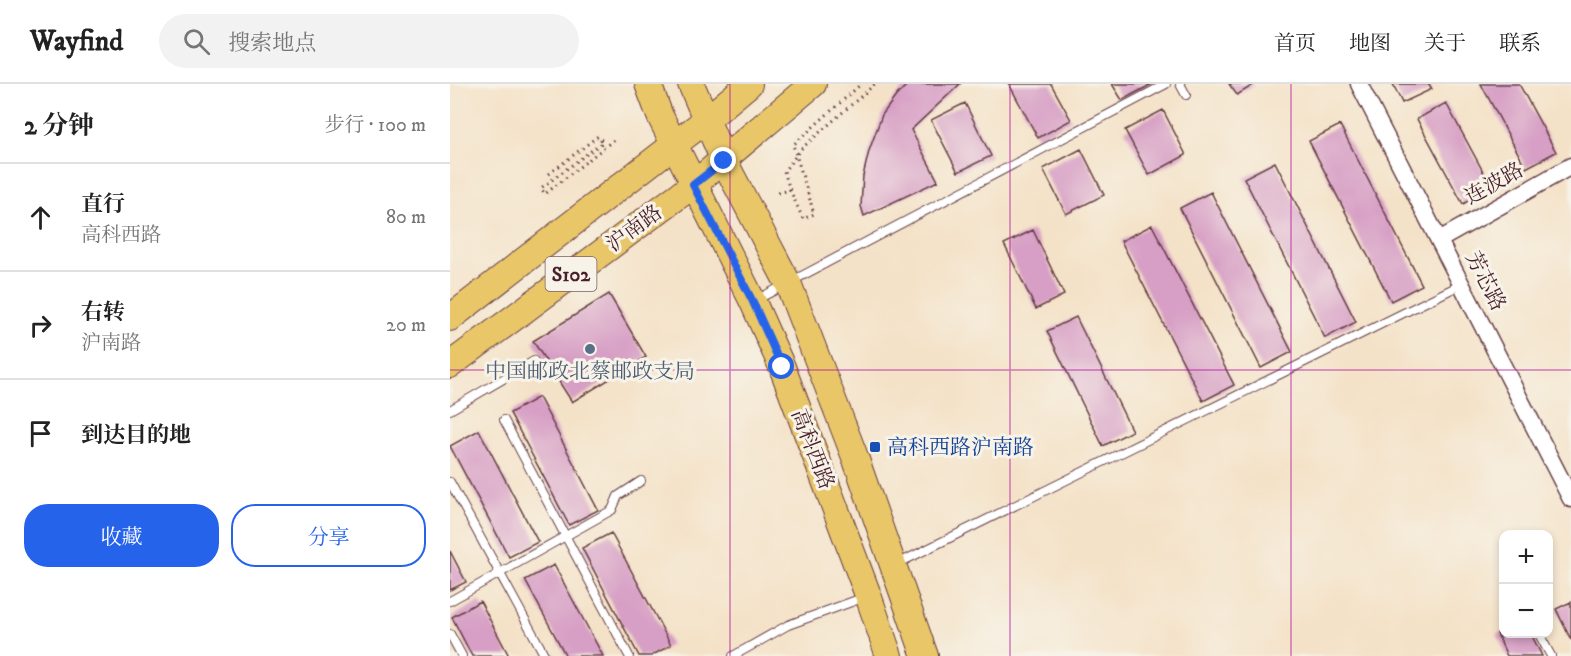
<!DOCTYPE html>
<html lang="zh">
<meta charset="utf-8">
<style>
:root{--surface:#fff;--page:#f2f2f2;--text:#222;--muted:#767676;--line:#e0e0e0;--accent:#2563eb}
body{margin:0;font-family:"IM FELL DW Pica","Noto Serif SC",serif;background:var(--page);color:var(--text)}
.controls{position:absolute;right:18px;bottom:18px;display:grid;overflow:hidden;border-radius:12px;box-shadow:0 3px 9px #0003}
.controls button{width:54px;height:54px;display:grid;place-items:center;padding:0;border:0;border-bottom:2px solid var(--line);background:var(--surface);color:var(--text);font:30px sans-serif}
.stop{position:absolute;width:18px;height:18px;margin:-14px;border:4px solid #2563eb;border-radius:50%;background:#fff}
.stop.end{background:#2563eb;border-color:#fff;box-shadow:0 2px 6px #0008}
.list{margin:0;padding:0;list-style:none}
h2{display:flex;justify-content:space-between;align-items:center;height:78px;margin:0;padding:0 24px;font-size:26px}
h2 small{font-size:20px;font-weight:400;color:var(--muted)}
.list li{display:grid;grid-template-columns:39px 1fr auto;gap:18px;align-items:center;box-sizing:border-box;height:108px;padding:0 24px;border-top:2px solid var(--line)}
.list b{display:block;font-size:22px;white-space:nowrap}
.list p{margin:0;font-size:20px;white-space:nowrap;color:var(--muted)}
.list em{font-size:20px;font-style:normal;color:var(--muted)}
.actions{display:flex;gap:12px;padding:18px 24px}
.actions a{flex:1;padding:14px 0;border:2px solid var(--accent);border-radius:24px;text-align:center;font-size:21px;color:var(--accent)}
.actions .main{background:var(--accent);color:#fff}
.icon{flex:none;width:33px;height:33px;fill:none;stroke:currentColor;stroke-width:2;stroke-linecap:round;stroke-linejoin:round}
.map{position:relative;flex:none;width:1121px;height:572px;overflow:hidden}
header{display:flex;align-items:center;gap:36px;box-sizing:border-box;height:84px;padding:0 30px;background:var(--surface);border-bottom:2px solid var(--line)}
header strong{font-size:28px}
nav{display:flex;gap:33px;margin-inline-start:auto;font-size:21px}
.search{width:420px;height:54px;background:var(--page);display:flex;align-items:center;gap:15px;box-sizing:border-box;padding:0 21px;border-radius:33px;color:var(--muted);font-size:22px}
main{display:flex}
aside{flex:1;background:var(--surface)}
.map>svg:first-child{display:block}
.building{fill:#d79fc5}
.lines{fill:none;stroke-linecap:round;stroke-linejoin:round}
.lane-casing{stroke:#643c43;stroke-width:10}
.street-casing{stroke:#643c43;stroke-width:19}
.primary-casing{stroke:#643c43;stroke-width:28}
.path{stroke:#643c43;stroke-width:3;stroke-dasharray:1.5 4.5;stroke-linecap:butt}
.lane{stroke:#fff;stroke-width:8}
.street{stroke:#fff;stroke-width:16}
.primary{stroke:#e9c769;stroke-width:26}
.path-bridge{stroke:#643c43;stroke-width:3;stroke-dasharray:1.5 4.5;stroke-linecap:butt}
.route{stroke:#2563eb;stroke-width:8}
.grid{fill:none;stroke:#b5179e;stroke-width:1.5;stroke-opacity:0.55}
.service-dot{fill:#5c6f8a;stroke:#f7f3e8;stroke-width:2}
.transit-dot{fill:#1a4fb4;stroke:#f7f3e8;stroke-width:2}
.labels{text-anchor:middle;stroke-width:6;stroke-linejoin:round;paint-order:stroke}
.shield{fill:#f7f3e8;stroke:#7e5f64;stroke-width:1.5}
.shield-label{font-size:20px;font-weight:bold;fill:#4a1f2b}
.street-label{font-size:21px;fill:#4a1f2b;stroke:#f7f3e8}
.service-label{font-size:21px;fill:#4e5e75;stroke:#f7f3e8}
.transit-label{font-size:21px;fill:#164399;stroke:#f7f3e8;text-anchor:start}
</style>
<header>
<strong>Wayfind</strong>
<div class="search"><svg class="icon" aria-label="search" viewBox="0 0 24 24"><circle cx="10" cy="10" r="6"/><path d="M15 15l6 6"/></svg>搜索地点</div>
<nav><a>首页</a><a>地图</a><a>关于</a><a>联系</a></nav>
</header>
<main>
<aside>
<h2>2 分钟<small>步行 · 100 m</small></h2>
<ul class="list">
<li><svg class="icon" aria-label="ahead" viewBox="0 0 24 24"><path d="M12 20V5M6 11l6-6 6 6"/></svg><div><b>直行</b><p>高科西路</p></div><em>80 m</em></li>
<li><svg class="icon" aria-label="right" viewBox="0 0 24 24"><path d="M7 20v-9h11M14 6l5 5-5 5"/></svg><div><b>右转</b><p>沪南路</p></div><em>20 m</em></li>
<li><svg class="icon" aria-label="arrive" viewBox="0 0 24 24"><path d="M6 21V4h12l-3 4 3 4H6"/></svg><div><b>到达目的地</b></div></li>
</ul>
<div class="actions"><a class="main">收藏</a><a>分享</a></div>
</aside>
<div class="map">
<svg width="1121" height="572" viewBox="0 0 1121 572">
<rect width="100%" height="100%" fill="#f7f3e8"/>
<filter id="ink" filterUnits="userSpaceOnUse"><feTurbulence type="fractalNoise" baseFrequency=".0167" numOctaves="2"/><feDisplacementMap in="SourceGraphic" scale="12" xChannelSelector="R" yChannelSelector="G"/><feConvolveMatrix kernelMatrix="1 2 1 2 8 2 1 2 1" color-interpolation-filters="sRGB"/></filter>
<filter id="wash" filterUnits="userSpaceOnUse"><feTurbulence type="fractalNoise" baseFrequency=".008" numOctaves="4" result="noise"/><feDisplacementMap in="SourceGraphic" scale="24" xChannelSelector="R" yChannelSelector="G"/><feGaussianBlur stdDeviation="1.35" result="paint"/><feColorMatrix in="noise" values="0 0 0 0 0 0 0 0 0 0 0 0 0 0 0 0 0 1.4 0 .05"/><feComposite in="paint" operator="in"/></filter>
<g filter="url(#wash)">
<rect width="100%" height="100%" fill="#f4e2c8"/>
<g id="blocks">
<path class="building" d="M458,0h52l-49,46 27,51 -74,35 -3,-10 2,-30 6,-25 13,-36 14,-19z
M559,0h42l20,36 -33,18z
M662,0h40l-30,16z
M779,0h26l-18,11z
M943,0h36l3,5 -30,14z
M1031,0h38l37,68 -30,16z
M515,19l26,53 -33,16 -27,-52z
M996,19l46,85 -29,16 -46,-85z
M713,26l23,45 -37,20 -24,-45z
M890,41l82,160 -31,16 -82,-160z
M631,65l23,46 -38,19 -23,-45z
M825,78l81,160 -31,16 -81,-160z
M761,108l81,160 -31,16 -81,-160z
M702,141l82,160 -31,16 -82,-160z
M583,146l31,65 -28,14 -32,-65z
M159,210l37,63 -74,45 -39,-61z
M626,233l56,114 -29,15 -56,-115z
M89,313l59,113 -29,15 -59,-112z
M29,346l59,112 -29,15 -59,-111z
M161,449l60,112 -20,11h-12l-57,-108z
M0,467l16,31 -16,8z
M104,481l49,91h-37l-41,-76z
M30,517l29,55h-37l-20,-39z
M1121,518v38l-15,-31z
M1054,547v3h27l11,22h-35l-10,-22z"/>
</g>
</g>
<g filter="url(#ink)">
<use href="#blocks" fill-opacity="0" stroke="#643c43" stroke-width="1.5"/>
<g class="lines">
<defs>
<path id="lane" d="M730,0l6,11
M306,216l410,-216
M0,326l84,-49
M54,336l125,236
M0,398l95,174
M445,481l567,-281
M0,517l162,-91 6,-14 23,-15
M0,550l12,22
M1089,550l12,22
M283,572l55,-31 77,-28"/>
<path id="street" d="M909,0l212,415
M989,156l132,-74"/>
<path id="primary" d="M198,0l12,32 93,186 29,65 86,228 21,61
M241,0l33,77 64,122 67,174 70,199
M0,234l256,-198 43,-36
M0,281l243,-180 120,-101"/>
</defs>
<use href="#lane" class="lane-casing"/>
<use href="#street" class="street-casing"/>
<use href="#primary" class="primary-casing"/>
<path class="path" d="M99,90l49,-38 5,6 -62,46 4,6 70,-55
M340,106l-6,-19 18,-23 73,-64
M328,109l12,-3 13,29 11,-5 -4,-14"/>
<use href="#lane" class="lane"/>
<use href="#street" class="street"/>
<use href="#primary" class="primary"/>
<path class="path-bridge" d="M360,116l-17,-55 68,-61"/>
</g>
</g>
<g class="lines" filter="url(#ink)">
<path class="route" d="M274,77l-31,24 60,117 29,65"/>
</g>
<path class="grid" d="M280,0v572M560,0v572M841,0v572M0,286h1121"/>
<circle class="service-dot" cx="140" cy="265" r="6"/>
<rect class="transit-dot" x="419" y="357" width="12" height="12" rx="3"/>
<g class="labels">
<rect class="shield" x="95.5" y="173" width="51" height="34" rx="4.5"/>
<g class="shield-label">
<text x="121" y="197">S102</text>
</g>
<g class="street-label">
<text transform="translate(1044 99) rotate(-29)" y="7">连波路</text>
<text transform="translate(184 144) rotate(-36)" y="7">沪南路</text>
<text transform="translate(1036 197) rotate(63)" y="7">芳芯路</text>
<text transform="translate(363 365) rotate(69)" y="7">高科西路</text>
</g>
<g class="service-label">
<text x="140" y="294">中国邮政北蔡邮政支局</text>
</g>
<g class="transit-label">
<text x="437" y="370">高科西路沪南路</text>
</g>
</g>
</svg>
<div class="controls">
<button>+</button>
<button>−</button>
</div>
<div class="stop" style="left:332px;top:283px"></div>
<div class="stop end" style="left:274px;top:77px"></div>
</div>
</main>
